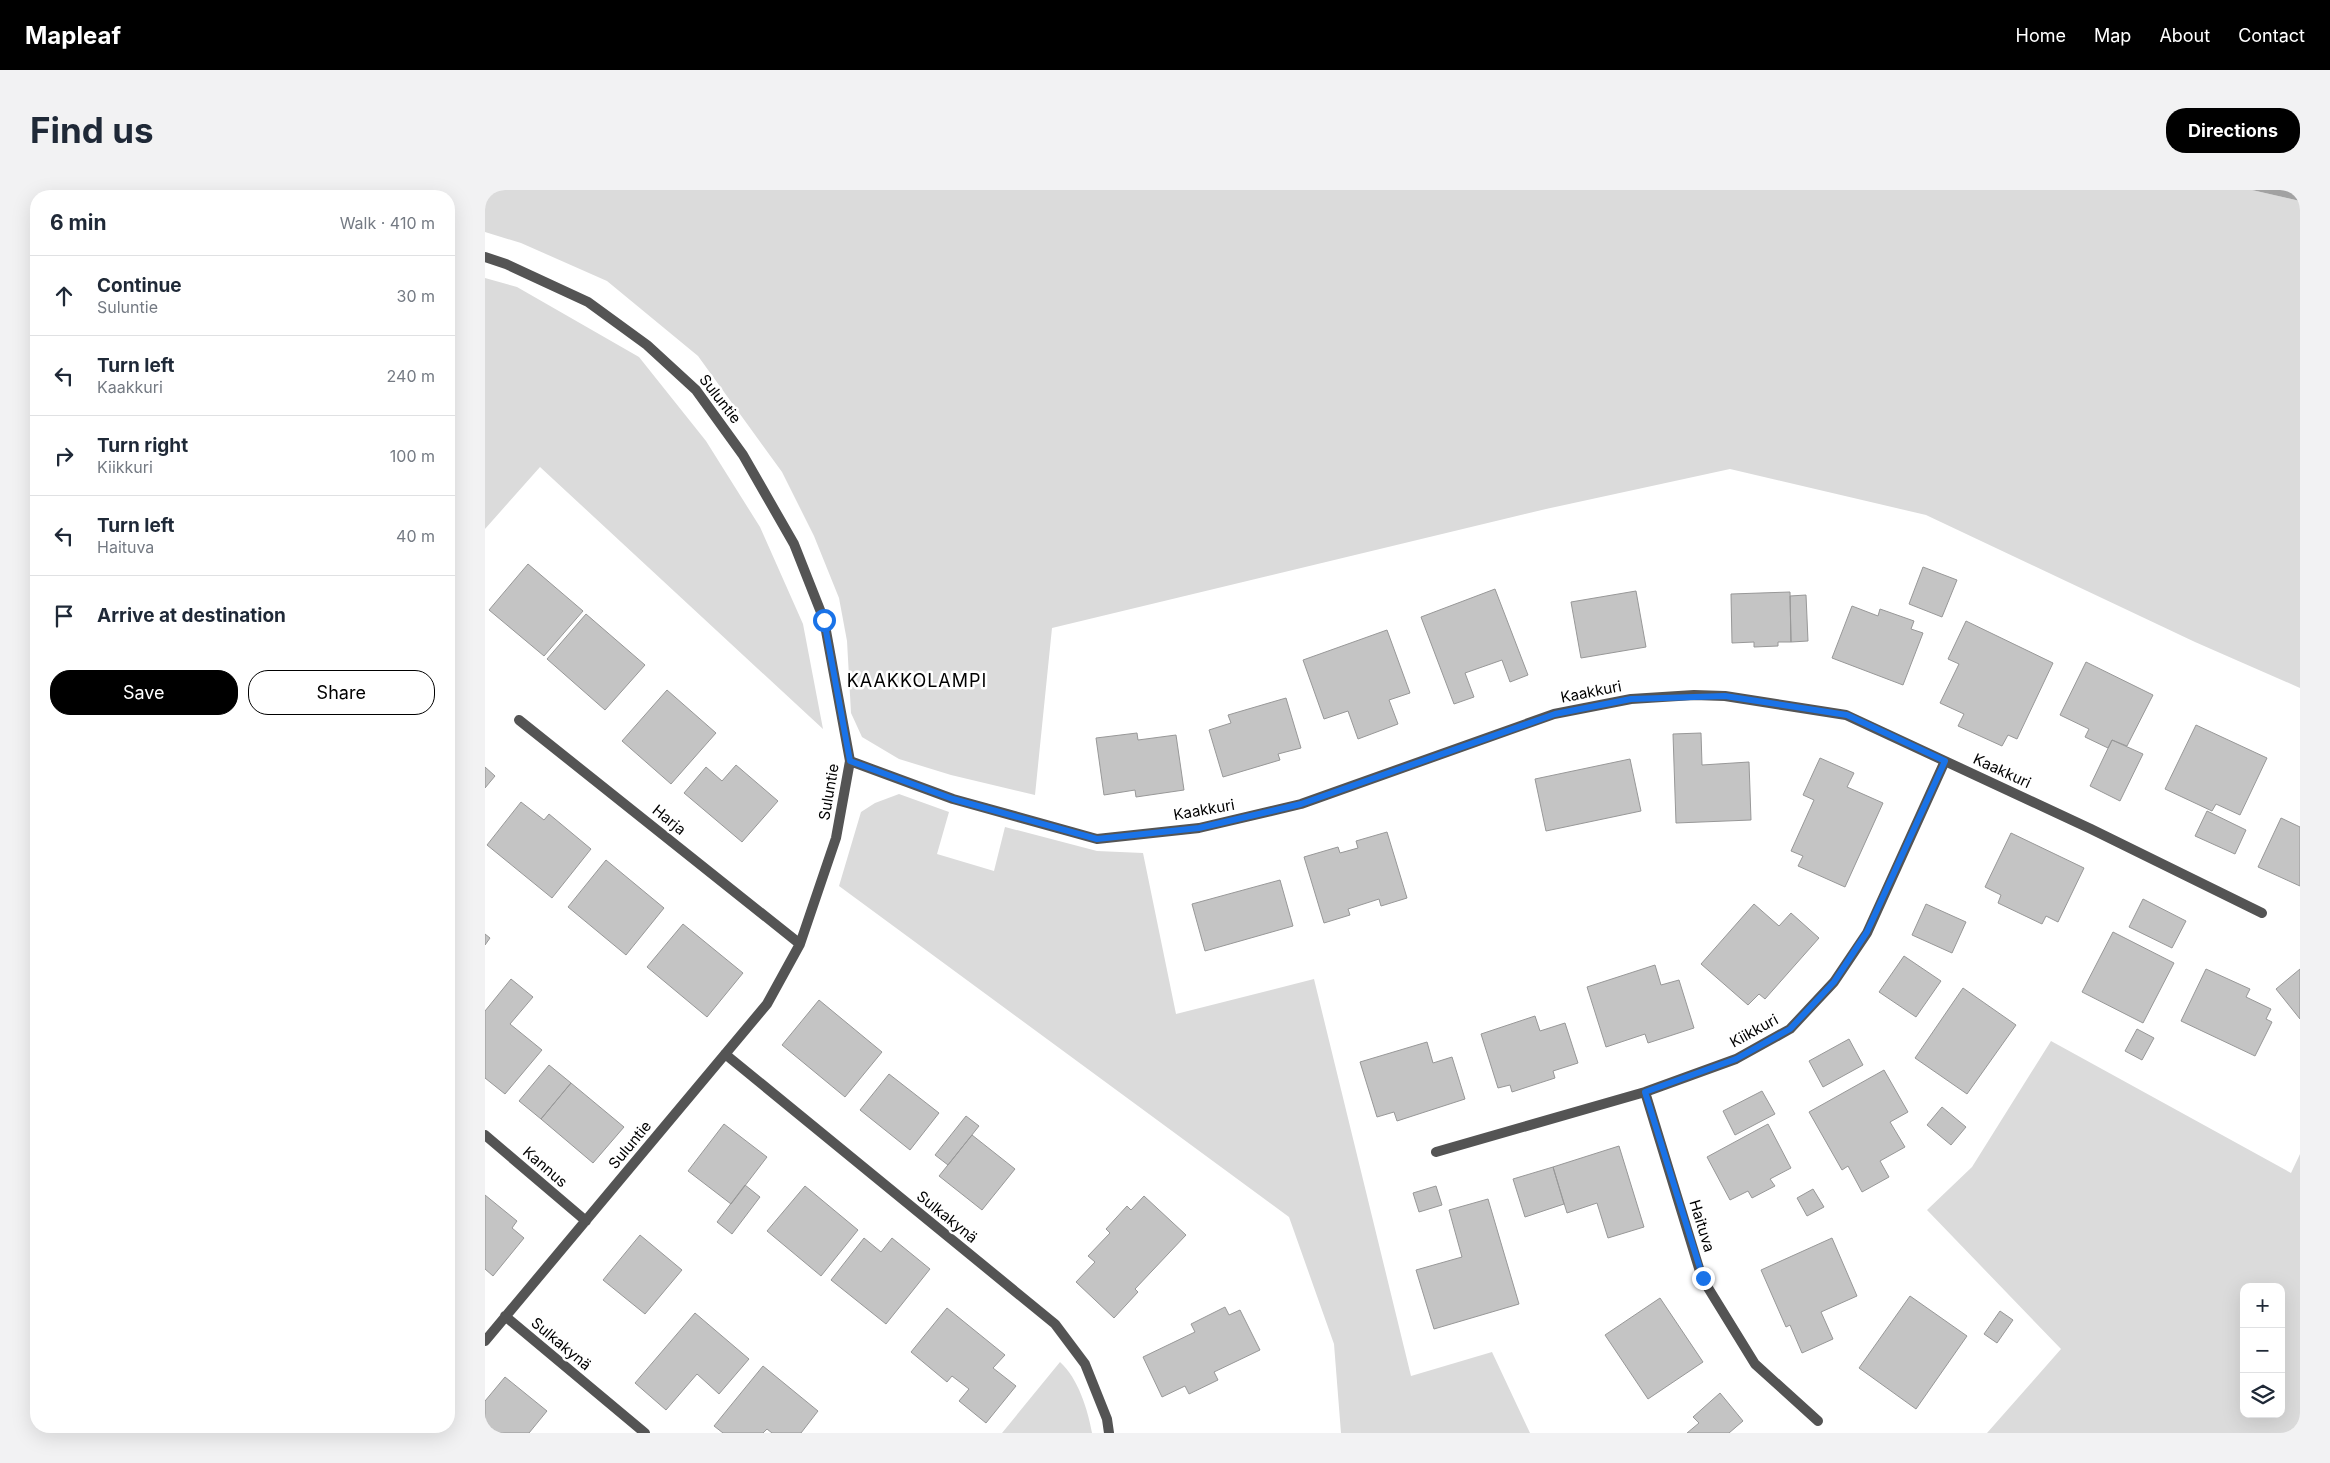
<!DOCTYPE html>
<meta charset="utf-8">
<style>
:root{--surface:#fff;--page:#f2f2f3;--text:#1f2937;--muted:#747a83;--line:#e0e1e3;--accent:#000}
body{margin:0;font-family:Inter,sans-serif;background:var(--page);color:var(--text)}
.controls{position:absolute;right:15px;bottom:15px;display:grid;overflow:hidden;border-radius:10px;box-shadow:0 5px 20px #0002}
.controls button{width:45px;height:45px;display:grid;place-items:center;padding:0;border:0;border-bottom:1px solid var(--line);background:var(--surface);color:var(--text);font:25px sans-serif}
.stop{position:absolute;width:15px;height:15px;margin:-11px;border:4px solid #1a73e8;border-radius:50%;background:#fff}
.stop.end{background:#1a73e8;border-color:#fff;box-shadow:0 1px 5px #0008}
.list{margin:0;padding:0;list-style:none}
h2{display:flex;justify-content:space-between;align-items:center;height:65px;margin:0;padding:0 20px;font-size:21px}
h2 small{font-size:16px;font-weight:400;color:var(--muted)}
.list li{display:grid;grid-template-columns:32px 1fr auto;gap:15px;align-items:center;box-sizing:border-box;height:80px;padding:0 20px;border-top:1px solid var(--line)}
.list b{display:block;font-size:19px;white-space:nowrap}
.list p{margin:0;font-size:16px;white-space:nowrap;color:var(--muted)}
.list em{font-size:16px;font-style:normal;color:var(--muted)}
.actions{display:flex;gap:10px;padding:15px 20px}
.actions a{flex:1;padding:11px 0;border:1px solid var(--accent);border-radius:20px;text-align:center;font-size:18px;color:var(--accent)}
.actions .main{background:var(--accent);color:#fff}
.icon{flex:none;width:28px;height:28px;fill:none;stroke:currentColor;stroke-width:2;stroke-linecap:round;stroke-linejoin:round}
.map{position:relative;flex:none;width:1815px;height:1243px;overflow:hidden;border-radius:20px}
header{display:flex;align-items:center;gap:30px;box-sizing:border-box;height:70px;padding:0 25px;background:var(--accent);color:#fff}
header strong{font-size:24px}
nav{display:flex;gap:28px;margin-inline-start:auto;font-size:18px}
.intro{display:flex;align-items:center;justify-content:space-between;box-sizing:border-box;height:120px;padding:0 30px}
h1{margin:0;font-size:35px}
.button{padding:12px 22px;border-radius:20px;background:var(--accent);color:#fff;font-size:18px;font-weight:700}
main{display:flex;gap:30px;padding:0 30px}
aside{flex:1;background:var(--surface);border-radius:20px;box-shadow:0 5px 20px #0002}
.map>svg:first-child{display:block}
.green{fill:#dbdbdb;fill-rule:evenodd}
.water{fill:#a2a2a2}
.building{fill:#c4c4c4;stroke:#989898}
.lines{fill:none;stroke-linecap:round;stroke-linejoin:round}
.street{stroke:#545454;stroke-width:10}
.route{stroke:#1a73e8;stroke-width:6}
.labels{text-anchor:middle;stroke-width:5;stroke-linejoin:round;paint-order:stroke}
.street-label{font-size:15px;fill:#000;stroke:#fff}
.quarter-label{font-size:18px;letter-spacing:1px;fill:#000;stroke:#fff}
</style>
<header>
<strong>Mapleaf</strong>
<nav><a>Home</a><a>Map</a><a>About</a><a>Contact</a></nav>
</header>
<div class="intro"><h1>Find us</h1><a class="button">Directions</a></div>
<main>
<aside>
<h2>6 min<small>Walk · 410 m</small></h2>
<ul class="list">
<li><svg class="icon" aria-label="ahead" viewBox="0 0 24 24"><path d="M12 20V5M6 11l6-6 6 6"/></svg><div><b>Continue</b><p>Suluntie</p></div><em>30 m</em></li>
<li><svg class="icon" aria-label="left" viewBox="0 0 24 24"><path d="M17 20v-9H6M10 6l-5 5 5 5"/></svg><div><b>Turn left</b><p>Kaakkuri</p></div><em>240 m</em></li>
<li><svg class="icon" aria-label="right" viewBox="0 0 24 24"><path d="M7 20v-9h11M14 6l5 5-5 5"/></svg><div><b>Turn right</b><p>Kiikkuri</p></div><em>100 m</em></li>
<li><svg class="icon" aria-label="left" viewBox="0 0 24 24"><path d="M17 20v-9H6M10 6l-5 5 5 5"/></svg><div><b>Turn left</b><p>Haituva</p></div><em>40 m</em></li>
<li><svg class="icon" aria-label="arrive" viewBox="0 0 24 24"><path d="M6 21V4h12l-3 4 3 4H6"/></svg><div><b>Arrive at destination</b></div></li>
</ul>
<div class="actions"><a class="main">Save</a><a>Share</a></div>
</aside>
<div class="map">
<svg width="1815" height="1243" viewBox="0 0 1815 1243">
<rect width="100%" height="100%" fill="#fff"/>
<path class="green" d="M0,0h1767l48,11v487l-105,-46 -269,-127 -196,-46 -184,40 -494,119 -17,167 -84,-20 -52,-16 -37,-22 -11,-24 -4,-72 -8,-43 -25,-62 -32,-64 -84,-116 -91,-75 -86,-38 -36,-11z
M0,88l32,9 122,70 67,84 54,86 43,97 20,105 -283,-262 -55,62z
M414,604l50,18 -12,42 57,17 11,-44 92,24 46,2 33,161 138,-35 97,397 81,-24 38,81h-189l-7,-89 -45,-127 -450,-331 22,-74 14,-9z
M1566,851l240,132 9,-19v279h-313l74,-84 -134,-139 45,-43zM1759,1097h37v127h-37z
M575,1172c18,16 28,48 32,71h-90z"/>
<path class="water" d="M1767,0h48v11z"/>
<path class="building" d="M43,374l55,47 -39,45 -55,-46z
M1438,377l34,13 -15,37 -33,-13z
M1010,399l33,86 -18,7 -8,-22 -37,13 9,24 -20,7 -33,-87z
M1151,401l10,56 -65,11 -10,-56z
M1305,402l1,50h-13v4l-24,1v-5l-22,1 -1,-49z
M1321,405l2,46 -17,1 -1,-46z
M1367,416l26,10 2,-7 34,12 -3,8 12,4 -20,52 -71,-27z
M101,424l59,51 -40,45 -58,-51z
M1481,431l87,42 -36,76 -9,-4 -6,11 -44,-20 6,-12 -24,-11 19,-39 -11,-5z
M902,440l23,63 -21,7 9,24 -40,15 -10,-28 -24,8 -21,-59z
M1601,472l67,33 -26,51 -15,-6 -4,8 -23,-11 4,-8 -29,-14z
M182,500l49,43 -45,51 -49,-43z
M801,508l15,50 -23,6 2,6 -57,17 -14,-47 22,-7 -3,-8z
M1711,535l71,33 -27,57 -24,-11 -4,7 -47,-22z
M652,543l1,7 38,-5 8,55 -48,7 -1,-7 -31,5 -8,-57z
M1216,543l1,32 47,-3 2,58 -75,3 -3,-89z
M1627,550l31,14 -23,47 -30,-15z
M1335,568l34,15 -7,14 36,16 -38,84 -47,-21 5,-10 -12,-5 23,-51 -11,-5z
M1145,569l11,52 -95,20 -11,-52z
M251,575l42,36 -36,41 -58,-49 22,-26 16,14z
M0,577l10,9 -10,12z
M36,612l23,18 5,-6 42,35 -39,49 -65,-53z
M1722,621l39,19 -11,24 -40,-18z
M1796,628l19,9v59l-42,-19z
M902,642l20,66 -26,8 -2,-7 -31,10 2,6 -26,8 -20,-66 34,-10 2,6 18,-5 -2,-7z
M1526,643l73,35 -26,54 -12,-6 -4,8 -44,-21 3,-8 -16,-8z
M121,670l58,48 -38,47 -58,-48z
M795,690l13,46 -88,25 -13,-47z
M1658,709l43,22 -14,27 -43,-21z
M1269,714l25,22 12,-13 28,25 -54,61 -6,-5 -11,11 -47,-41z
M1441,714l40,18 -14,31 -40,-18z
M198,734l60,49 -36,44 -60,-50z
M1628,742l61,31 -31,60 -61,-31z
M0,744l5,4 -5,7z
M1419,766l37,25 -25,36 -37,-25z
M1170,775l6,20 18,-5 15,48 -46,15 -3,-9 -39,13 -19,-60z
M1721,779l44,20 -4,8 25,12 -5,10 6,3 -17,34 -74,-35z
M1815,779v50l-24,-30z
M26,789l22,18 -23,27 32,26 -37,44 -20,-16v-67z
M1478,798l53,37 -49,69 -52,-36z
M334,810l63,52 -37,45 -63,-52z
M1050,826l5,15 25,-8 13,40 -25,8 2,7 -43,14 -2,-7 -12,3 -17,-54z
M1652,839l17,9 -12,22 -17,-9z
M1364,849l14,26 -40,22 -14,-26z
M942,852l6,21 19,-6 13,42 -68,22 -3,-9 -17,5 -17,-55z
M64,875l22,18 -30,36 -22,-18z
M1399,880l24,42 -18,10 15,25 -25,14 9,16 -27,15 -14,-26 -6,4 -33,-58z
M404,884l50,39 -29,37 -50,-40z
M86,893l53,44 -31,36 -52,-44z
M1277,901l13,23 -40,21 -12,-24z
M1457,917l24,20 -15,18 -24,-20z
M481,926l13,10 -31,39 -13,-10z
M239,934l43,33 -36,47 -43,-33z
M1283,934l23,44 -21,11 5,7 -23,12 -4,-7 -18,9 -23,-43z
M487,945l43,34 -33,41 -43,-34z
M1134,956l25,81 -36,11 -11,-35 -30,10 -14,-46z
M1068,977l11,37 -39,13 -12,-38z
M260,995l15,12 -28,37 -15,-12z
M320,996l53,44 -37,46 -54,-45z
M951,996l6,19 -23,7 -6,-19z
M1328,999l11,18 -17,9 -10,-18z
M0,1005l32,26 -5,7 12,10 -31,38 -8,-7z
M659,1006l42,39 -51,54 3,3 -24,26 -38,-36 19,-20 -7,-6 22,-23 -4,-4 21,-23 4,4z
M1003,1009l31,105 -85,25 -18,-59 46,-13 -13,-47z
M155,1045l42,35 -37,44 -42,-34z
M379,1048l17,14 11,-14 38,31 -44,55 -55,-44z
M1347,1048l25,58 -36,16 12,27 -31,14 -12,-28 -4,2 -25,-57z
M1425,1106l57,40 -51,73 -57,-41z
M1175,1108l43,64 -55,37 -43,-64z
M740,1117l4,8 11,-5 20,40 -46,22 4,8 -29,14 -4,-8 -23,11 -19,-40 52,-25 -4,-8z
M462,1118l58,47 -12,13 23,18 -30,37 -27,-22 10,-12 -17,-13 -5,6 -36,-30z
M1515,1121l13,9 -16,23 -13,-9z
M210,1123l54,46 -30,35 -22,-20 -31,36 -31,-27z
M278,1176l55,45 -17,22h-29l-5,-4 -4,4h-40l-9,-7z
M20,1187l42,34 -18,22h-44v-32z
M1235,1203l23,28 -14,12h-42l12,-10 -6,-6z"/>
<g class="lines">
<path class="street" d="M0,67l21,7 82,38 59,43 49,45 47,65 51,89 30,76 26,141 -14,77 -36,106 -33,60 -282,337
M34,530l281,224
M365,571l103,38 144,40 102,-11 102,-24 253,-90 77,-15 63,-4 31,1 121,19 245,114 171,84
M240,864l330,270 30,40 22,55 2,14
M1160,902l57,186 53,86 63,57
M0,945l101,86
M951,962l209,-60 91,-33 54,-30 44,-47 33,-49 78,-172
M20,1126l140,117"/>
</g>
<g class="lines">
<path class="route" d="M339,430l26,141 103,38 144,40 102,-11 102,-24 254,-90 76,-15 94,-3 122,19 98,46 -78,171 -33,50 -44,47 -54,30 -91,33 58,186"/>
</g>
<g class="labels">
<g class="street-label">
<text transform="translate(235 209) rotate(52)" y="5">Suluntie</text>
<text transform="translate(1106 502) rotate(-11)" y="5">Kaakkuri</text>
<text transform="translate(1517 581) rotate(25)" y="5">Kaakkuri</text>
<text transform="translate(344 602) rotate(-80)" y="5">Suluntie</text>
<text transform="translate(719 620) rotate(-10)" y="5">Kaakkuri</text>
<text transform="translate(184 630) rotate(39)" y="5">Harja</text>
<text transform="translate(1269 841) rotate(-29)" y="5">Kiikkuri</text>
<text transform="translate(145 955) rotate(-50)" y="5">Suluntie</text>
<text transform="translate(60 977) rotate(41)" y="5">Kannus</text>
<text transform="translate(462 1027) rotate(39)" y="5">Sulkakynä</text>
<text transform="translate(1217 1036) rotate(73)" y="5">Haituva</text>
<text transform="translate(76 1154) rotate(40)" y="5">Sulkakynä</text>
</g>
<g class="quarter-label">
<text x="432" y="497">KAAKKOLAMPI</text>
</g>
</g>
</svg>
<div class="controls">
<button>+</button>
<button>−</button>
<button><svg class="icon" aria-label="layers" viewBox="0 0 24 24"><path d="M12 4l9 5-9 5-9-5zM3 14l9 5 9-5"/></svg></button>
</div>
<div class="stop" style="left:339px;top:430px"></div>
<div class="stop end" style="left:1218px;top:1088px"></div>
</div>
</main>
